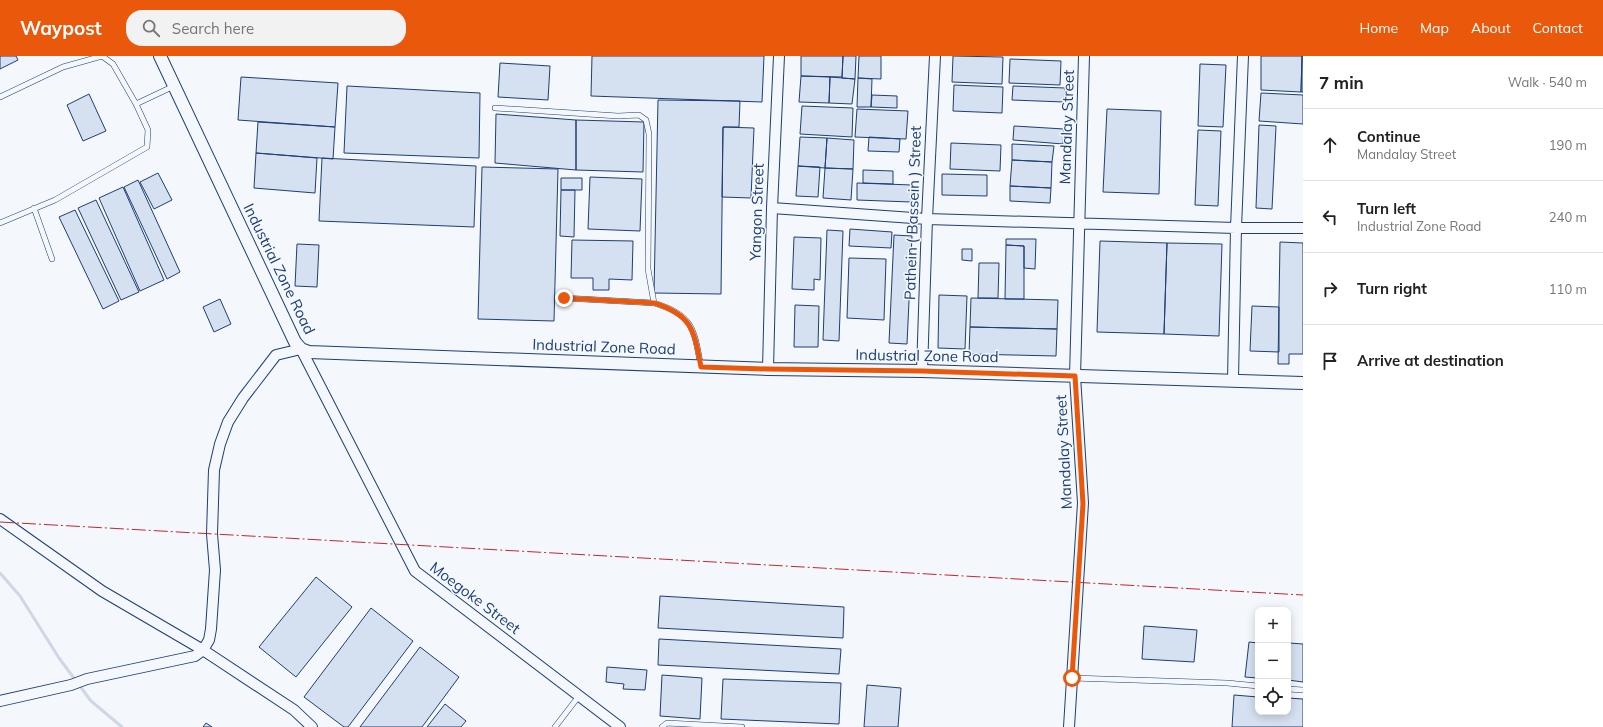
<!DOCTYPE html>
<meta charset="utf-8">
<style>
:root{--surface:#fff;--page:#f2f2f2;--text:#222;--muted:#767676;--line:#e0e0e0;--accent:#ea580c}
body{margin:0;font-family:Mulish,sans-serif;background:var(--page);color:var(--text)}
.controls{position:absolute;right:12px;bottom:12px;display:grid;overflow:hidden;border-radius:8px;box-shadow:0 2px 10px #0003}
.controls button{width:36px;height:36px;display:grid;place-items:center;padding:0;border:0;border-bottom:1px solid var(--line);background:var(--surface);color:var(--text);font:20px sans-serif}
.stop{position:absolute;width:12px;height:12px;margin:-9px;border:3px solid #ea580c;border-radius:50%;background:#fff}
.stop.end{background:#ea580c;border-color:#fff;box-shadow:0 1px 4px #0008}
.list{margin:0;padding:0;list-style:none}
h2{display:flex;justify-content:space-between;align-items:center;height:52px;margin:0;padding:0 16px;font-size:17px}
h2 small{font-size:13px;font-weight:400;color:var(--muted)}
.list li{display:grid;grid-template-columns:26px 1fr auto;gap:12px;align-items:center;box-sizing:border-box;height:72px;padding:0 16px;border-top:1px solid var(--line)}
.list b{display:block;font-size:15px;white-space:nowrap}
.list p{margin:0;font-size:13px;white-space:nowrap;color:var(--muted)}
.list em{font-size:13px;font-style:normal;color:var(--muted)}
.icon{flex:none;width:22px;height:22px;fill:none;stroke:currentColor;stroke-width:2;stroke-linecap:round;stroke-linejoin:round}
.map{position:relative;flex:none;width:1303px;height:671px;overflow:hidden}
header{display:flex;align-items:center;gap:24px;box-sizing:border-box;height:56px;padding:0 20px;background:var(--accent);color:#fff}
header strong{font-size:19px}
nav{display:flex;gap:22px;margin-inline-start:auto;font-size:14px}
.search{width:280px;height:36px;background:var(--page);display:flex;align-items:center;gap:10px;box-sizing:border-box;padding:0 14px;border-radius:16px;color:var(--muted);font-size:15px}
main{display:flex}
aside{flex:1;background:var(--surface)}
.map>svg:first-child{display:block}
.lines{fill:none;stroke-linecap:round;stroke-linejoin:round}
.stream{stroke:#cfd7e4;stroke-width:3}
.building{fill:#d5e0f0;stroke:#1d3f73}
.service-casing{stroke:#1d3f73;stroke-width:6}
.minor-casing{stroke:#1d3f73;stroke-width:12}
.tertiary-casing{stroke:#1d3f73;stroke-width:14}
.service{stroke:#f4f7fb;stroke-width:5}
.minor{stroke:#f4f7fb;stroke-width:10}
.tertiary{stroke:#f4f7fb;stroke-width:12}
.power{stroke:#c62828;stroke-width:1;stroke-dasharray:14 3 2 3;stroke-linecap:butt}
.route{stroke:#ea580c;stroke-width:5}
.labels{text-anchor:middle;stroke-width:3;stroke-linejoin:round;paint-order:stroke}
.street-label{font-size:15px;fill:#1d3f73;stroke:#f4f7fb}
</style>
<header>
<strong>Waypost</strong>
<div class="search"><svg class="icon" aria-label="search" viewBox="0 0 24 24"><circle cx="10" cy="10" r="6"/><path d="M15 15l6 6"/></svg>Search here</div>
<nav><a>Home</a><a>Map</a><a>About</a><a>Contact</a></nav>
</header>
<main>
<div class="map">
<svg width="1303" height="671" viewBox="0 0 1303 671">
<rect width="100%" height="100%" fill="#f4f7fb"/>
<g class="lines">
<path class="stream" d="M0,517l20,23 39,62 32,43 31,26"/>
</g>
<path class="building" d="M0,0h16l2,4 -18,9z
M592,0h172l-2,46 -171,-6z
M801,0h42l-1,21 -41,-1z
M843,0h13l-1,23 -13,-1z
M859,0h22v23l-23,-1z
M953,0l50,1 -1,27 -50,-2z
M1261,0h41l-1,36 -40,-2z
M1302,0h1v36h-2z
M1010,3l51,2 -1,24 -51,-2z
M500,7l50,3 -2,34 -50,-3z
M1200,8l26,1 -3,62 -25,-1z
M801,20l29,1 -1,26 -30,-1z
M241,21l97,6 -3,44 -97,-7z
M830,21l25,2 -3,25 -23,-1z
M858,22l14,1 -1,28h-14z
M954,29l49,2 -1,26 -49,-2z
M347,30l133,7 -1,65 -135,-5z
M1013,30l52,2 -1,14 -52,-2z
M1261,37l42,2v29l-44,-3z
M89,38l17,37 -23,10 -16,-36z
M872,39l25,1v12l-26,-1z
M658,44l82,1 -1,26h-16l-2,167 -67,-1z
M802,50l51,2 -1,29 -52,-3z
M857,53l51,2 -2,28 -51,-2z
M1107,53l54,2 -2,83 -56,-2z
M496,58l80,6v50l-81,-7z
M576,64l68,2 -1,50 -67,-2z
M258,66l77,5 -2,32 -77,-6z
M1259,69l17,1 -4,83 -16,-1z
M1014,70l50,3 -1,15 -50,-4z
M723,71l31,1 -3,70 -29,-1z
M1198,74l23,1 -3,75 -23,-1z
M800,81l27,1 -2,30 -27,-2z
M869,81l31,2 -1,13 -31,-1z
M827,82l27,2 -1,29 -28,-1z
M951,87l50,2 -1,26 -50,-2z
M1012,88l42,2 -2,16 -40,-2z
M256,97l61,5 -2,35 -61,-5z
M322,102l154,8 -2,61 -155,-6z
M1012,104l40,2 -1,26 -41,-2z
M798,110l22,1 -2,30 -22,-1z
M482,111l76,2 -4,152 -76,-2z
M825,112l28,1 -2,31 -28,-2z
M863,114l30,1v13l-30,-1z
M158,117l14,27 -18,9 -14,-27z
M942,118l45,1v21l-45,-1z
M590,121l52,2 -2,52 -52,-2z
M561,122h21v12h-21z
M138,124l42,92 -13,7 -43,-92z
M857,127l55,2 -1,17 -54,-2z
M1010,130l41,2 -1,15 -40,-2z
M123,131l41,93 -24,11 -41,-93z
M561,134h14l-1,47 -14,-1z
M96,144l43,92 -18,8 -43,-92z
M75,154l44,91 -16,8 -44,-92z
M850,173l42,3 -1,16 -42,-2z
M827,174l16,1 -4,110 -16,-1z
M894,179l18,1 -5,108 -18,-1z
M794,181l27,1 -1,42 -6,-1v11l-22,-1z
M1006,183h30l-1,30 -11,-1v-22l-18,-1z
M572,184l61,1 -1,39 -23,-1v11h-16v-12h-22z
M1100,185l67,2 -3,91 -67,-2z
M1280,186l23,1v111h-14v10h-11z
M1167,187l55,1 -3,92 -55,-2z
M297,188l22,1 -2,42 -22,-1z
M1006,189l18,1v53h-19z
M962,193h10v12l-10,-1z
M849,202l37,1 -2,61 -37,-2z
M979,207h20l-1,35h-20z
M939,239l28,1 -2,53 -27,-1z
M971,242l87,2 -1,29 -87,-2z
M220,243l11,25 -17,8 -11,-25z
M795,249l24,1 -1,41h-24z
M1252,250l27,1v45l-29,-1z
M970,271l87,2 -1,27 -87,-2z
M316,521l36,30 -56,70 -37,-30z
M660,540l184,11 -1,31 -185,-10z
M371,552l42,33 -65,86h-4l-40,-30z
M1144,570l53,4 -3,32 -52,-3z
M659,583l182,10 -2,25 -181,-9z
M1249,586l9,1v35l-13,-1z
M1289,587l14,1v38l-15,-2z
M420,591l39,30 -37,50h-62z
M607,611l40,3 -2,20 -22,-1 1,-5 -18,-2z
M662,619l40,3 -2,41 -40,-3z
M723,623l118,4 -2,41 -118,-5z
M867,629l34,3 -3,39h-34z
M1234,639l24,2v15h30v-14l15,1v28h-71z
M445,648l21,17 -5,6h-34z
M206,667l6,4h-9z"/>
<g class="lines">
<defs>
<path id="service" d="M102,0l11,8 23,40
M0,41l63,-30 39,-11
M495,52l123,8 21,-1 7,5 3,14 -1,135 6,34
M34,152l18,51
M0,167l55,-23 92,-53 1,-17 -12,-26 38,-18
M564,242l90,5c40,12 40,27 47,64
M1072,622l155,5 31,3
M1288,633l15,1
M555,671l24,-31
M662,671l5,-4 75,4"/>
<path id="minor" d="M772,152l155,11 309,9h67
M768,313l4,-161 7,-152
M922,315l5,-152 8,-163
M1233,324l3,-152 7,-172
M0,463l102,72 101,59 91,60 18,17
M0,645l71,-16 16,-6 108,-23 8,-6 6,-10 2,-11 4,-59 -3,-36 2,-64 6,-26 8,-22 15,-24 33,-43 25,-6 114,222 205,156
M1069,671l14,-224 -8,-127 9,-320"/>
<path id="tertiary" d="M160,0l135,286 6,7 8,3 459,17 154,2 381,12"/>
</defs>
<use href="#service" class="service-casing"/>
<use href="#minor" class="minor-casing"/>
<use href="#tertiary" class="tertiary-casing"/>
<use href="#service" class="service"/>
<use href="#minor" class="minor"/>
<use href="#tertiary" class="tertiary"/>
<path class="power" d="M0,466l1303,73"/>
</g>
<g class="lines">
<path class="route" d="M564,242l90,5c39,12 40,28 47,64l67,2 154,2 153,5 8,128 -11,174"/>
</g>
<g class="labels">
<g class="street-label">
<text transform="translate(1067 71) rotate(-88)" y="5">Mandalay Street</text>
<text transform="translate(757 156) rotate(-88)" y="5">Yangon Street</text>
<text transform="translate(913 157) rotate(-88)" y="5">Pathein ( Bassein ) Street</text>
<text transform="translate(279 213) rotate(64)" y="5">Industrial Zone Road</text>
<text transform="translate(604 291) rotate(2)" y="5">Industrial Zone Road</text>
<text transform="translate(927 300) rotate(1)" y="5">Industrial Zone Road</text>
<text transform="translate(1064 396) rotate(-93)" y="5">Mandalay Street</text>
<text transform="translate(475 542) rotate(37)" y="5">Moegoke Street</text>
</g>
</g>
</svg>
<div class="controls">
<button>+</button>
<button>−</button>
<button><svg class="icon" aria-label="locate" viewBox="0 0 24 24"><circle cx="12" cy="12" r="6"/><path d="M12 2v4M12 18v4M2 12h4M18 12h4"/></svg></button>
</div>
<div class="stop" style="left:1072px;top:622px"></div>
<div class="stop end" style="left:564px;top:242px"></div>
</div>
<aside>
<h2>7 min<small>Walk · 540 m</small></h2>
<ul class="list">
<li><svg class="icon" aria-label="ahead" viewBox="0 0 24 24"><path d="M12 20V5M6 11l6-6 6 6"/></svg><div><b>Continue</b><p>Mandalay Street</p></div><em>190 m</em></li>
<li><svg class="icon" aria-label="left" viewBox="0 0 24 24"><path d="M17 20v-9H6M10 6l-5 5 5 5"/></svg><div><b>Turn left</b><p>Industrial Zone Road</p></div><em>240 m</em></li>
<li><svg class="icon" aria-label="right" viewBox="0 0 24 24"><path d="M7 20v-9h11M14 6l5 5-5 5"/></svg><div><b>Turn right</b></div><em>110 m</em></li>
<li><svg class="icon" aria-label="arrive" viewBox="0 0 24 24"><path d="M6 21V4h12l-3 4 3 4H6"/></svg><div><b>Arrive at destination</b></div></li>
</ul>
</aside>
</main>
